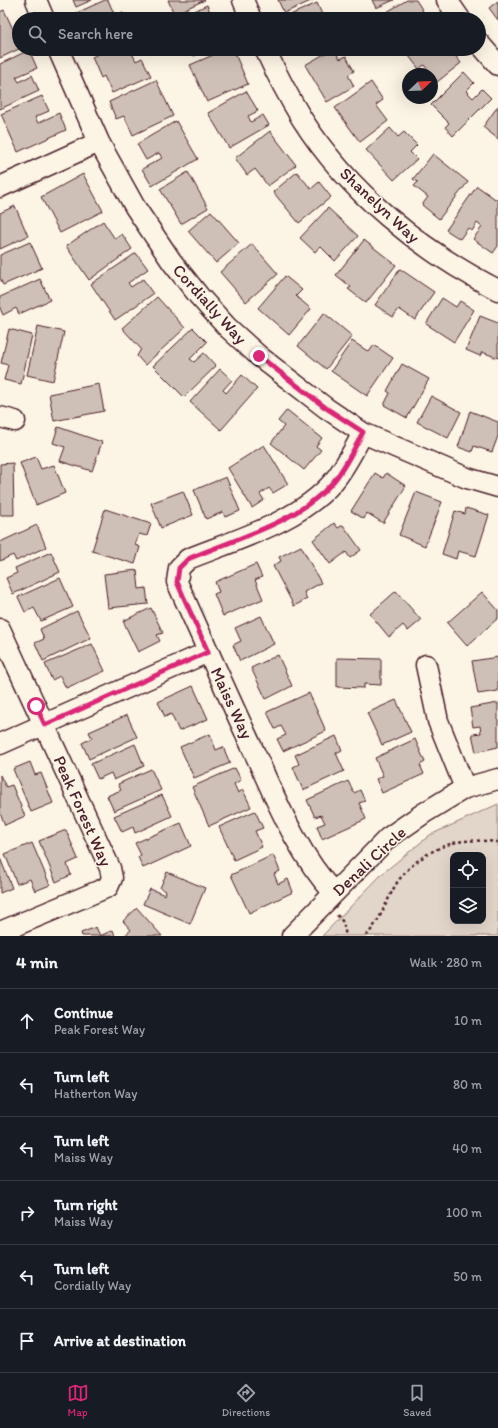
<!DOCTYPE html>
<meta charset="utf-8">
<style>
:root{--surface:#171b24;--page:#20242c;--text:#f1f3f6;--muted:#9ea1a6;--line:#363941;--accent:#db2777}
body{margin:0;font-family:Itim,sans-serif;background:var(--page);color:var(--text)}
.controls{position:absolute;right:12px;bottom:12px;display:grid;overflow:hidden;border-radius:8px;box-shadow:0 4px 16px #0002}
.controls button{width:36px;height:36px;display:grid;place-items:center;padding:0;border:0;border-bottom:1px solid var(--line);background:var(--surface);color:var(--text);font:20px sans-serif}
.compass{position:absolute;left:402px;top:68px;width:36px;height:36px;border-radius:50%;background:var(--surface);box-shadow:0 4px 16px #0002;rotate:67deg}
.stop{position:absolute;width:12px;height:12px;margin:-9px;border:3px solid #db2777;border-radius:50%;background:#fff}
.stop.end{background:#db2777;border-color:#fff;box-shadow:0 1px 4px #0008}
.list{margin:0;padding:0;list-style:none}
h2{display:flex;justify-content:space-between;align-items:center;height:52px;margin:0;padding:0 16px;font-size:17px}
h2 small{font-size:13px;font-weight:400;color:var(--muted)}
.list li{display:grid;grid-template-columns:26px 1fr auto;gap:12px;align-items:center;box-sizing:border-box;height:64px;padding:0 16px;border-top:1px solid var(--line)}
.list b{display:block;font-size:15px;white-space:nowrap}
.list p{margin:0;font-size:13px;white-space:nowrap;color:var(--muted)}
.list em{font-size:13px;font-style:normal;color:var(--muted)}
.icon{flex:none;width:22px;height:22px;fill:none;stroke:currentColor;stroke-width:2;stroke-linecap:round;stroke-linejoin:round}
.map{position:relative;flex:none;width:498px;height:936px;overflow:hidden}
.search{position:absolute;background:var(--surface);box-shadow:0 4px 16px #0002;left:12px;right:12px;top:12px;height:44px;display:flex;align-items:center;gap:10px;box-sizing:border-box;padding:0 14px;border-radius:22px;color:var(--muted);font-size:15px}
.sheet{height:436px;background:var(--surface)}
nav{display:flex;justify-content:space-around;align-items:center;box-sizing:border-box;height:56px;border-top:1px solid var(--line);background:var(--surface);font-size:11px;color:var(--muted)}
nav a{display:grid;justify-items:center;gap:2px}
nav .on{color:var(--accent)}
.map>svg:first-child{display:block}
.green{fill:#e2d5ca;stroke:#967a7a;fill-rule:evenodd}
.building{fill:#cfc0b7;stroke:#4a1f2b}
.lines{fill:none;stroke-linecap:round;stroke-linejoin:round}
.minor-casing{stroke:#4a1f2b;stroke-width:23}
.path{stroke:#4a1f2b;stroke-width:2.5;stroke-dasharray:3 3;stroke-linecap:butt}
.minor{stroke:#fcf5e5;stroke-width:20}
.route{stroke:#db2777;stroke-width:5}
.labels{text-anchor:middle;stroke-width:3;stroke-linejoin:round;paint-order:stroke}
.street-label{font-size:17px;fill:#4a1f2b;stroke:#fcf5e5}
</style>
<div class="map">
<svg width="498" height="936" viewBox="0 0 498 936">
<rect width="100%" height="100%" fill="#fcf5e5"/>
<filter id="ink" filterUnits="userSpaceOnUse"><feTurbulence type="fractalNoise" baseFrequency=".025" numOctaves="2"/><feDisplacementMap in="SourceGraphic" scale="8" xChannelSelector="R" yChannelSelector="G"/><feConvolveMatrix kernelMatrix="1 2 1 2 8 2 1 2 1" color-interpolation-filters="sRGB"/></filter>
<g filter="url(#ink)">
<path class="green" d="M498,804v132h-176l61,-63 47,-38zM453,855h30v66h-30z"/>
<path class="building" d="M73,0h19l-16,7z
M105,0h3l7,16 8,-3 3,6h-54l-2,-3z
M168,0h37l-31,14z
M278,0h35l-29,13z
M372,0h22l-18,8z
M407,0h9l7,11 -10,6 2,2h-40z
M498,1v19l-9,-12z
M317,3l7,16h-43z
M207,5l6,14h-36z
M4,10l15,32v7l-19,9v-46z
M109,49h21l6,12 6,-3 9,18 -39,17 -8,-17 -3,2 -9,-21z
M191,49h19l-16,7z
M227,49h6l15,35 -41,18 -17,-37z
M333,49l7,10 6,-3 8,15 -6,4 6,11 -27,16 -22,-37z
M385,49h16l-12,7z
M417,49h33l11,14 -24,19 -13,-17 -5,4 -10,-13z
M29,50l8,18 -21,9 3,5 13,-7 7,16 -39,18v-45z
M464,72l10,11 -8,8 7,7 9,-9 9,9 -38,38 -8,-9 4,-4 -18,-18z
M156,80l17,36 -40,19 -9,-19 -8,3 -7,-17z
M371,82l12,18 -7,5 12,16 -28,21 -25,-34z
M246,91l12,20 -10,5 3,6 12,-7 6,10 -40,23 -21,-35z
M42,96l7,15 -14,6 3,6 21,-10 7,17 -48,22 -17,-38z
M498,106v33l-15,-12z
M176,121l22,38 -46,27 -10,-17 20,-11 -3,-5 -13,7 -9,-16z
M390,128l8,9 6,-5 13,13 -7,7 7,7 -23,21 -28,-30z
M270,131l26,34 -28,21 -13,-17 -8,6 -12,-17z
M433,154l35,28 -29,37 -17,-14 6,-8 -14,-11 4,-4 -5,-3z
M188,172l20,36 -27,16 -21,-35z
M297,172l14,17 8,-7 12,15 -32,26 -26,-31z
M83,174l20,37 -43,22 -19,-36z
M477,186l21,15v45l-5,7 -20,-14 9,-12 -5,-4 -5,8 -4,-3 -8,11 -14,-9z
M15,206l13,30 -28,13v-36z
M328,208l30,28 -23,25 -15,-15 -5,6 -15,-14z
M211,211l28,32 -23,20 -28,-32z
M103,221l12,18 7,-5 10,15 -43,31 -23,-34z
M364,240l32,25 -30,38 -18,-14 3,-2 -15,-12z
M30,242l12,26 -39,17 -3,-7v-23z
M252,244l26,30 -32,28 -26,-30z
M136,253l12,16 -20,14 3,4 12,-8 10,15 -38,26 -24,-36z
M400,269l34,23 -19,28 -16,-11 -6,8 -18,-12z
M285,276l17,14 -6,6 15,13 -22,26 -31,-27z
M40,279l10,21 -31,14 -3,-6 -13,7 -3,-7v-11z
M157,297l28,31 -40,37 -8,-9 4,-7 -19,-21z
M442,298l14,9 4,-6 14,9 -20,32 -28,-18z
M324,313l28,23 -26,33 -28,-23z
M480,316l18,7v35l-16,-6 -2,4 -14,-6z
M38,326l26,6 -11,49 -26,-6z
M193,328l14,14 -17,17 4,3 10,-9 12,13 -32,31 -31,-31z
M9,329l23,6 -11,49 -17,-4 4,-15 -7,-2z
M352,341l17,11 5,-7 19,13 -26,38 -36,-25z
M402,364l27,15 -22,39 -23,-13 6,-12 -3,-2z
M220,369l12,11 -9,10 3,3 16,-18 15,14 -36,41 -31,-28z
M99,384l5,27 -50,10 -5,-27z
M431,396l30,16 -13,26 -31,-16z
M287,410l35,28 -6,8 5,4 -17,20 -33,-27 13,-17 -6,-5z
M470,411l28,11v14l-6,16 -18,-6 -2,6 -14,-5z
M58,427l44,15 -10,29 -32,-10 5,-14 -12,-4z
M264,445l24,39 -15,9 -4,-5 -9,6 4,6 -12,8 -24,-40z
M36,457l5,12 13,-4 11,28 -29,12 -16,-42z
M13,463l1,52h-14v-51z
M375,473l8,5 3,-5 20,13 -23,37 -16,-10 -3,6 -13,-8z
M226,477l14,34 -15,6 -2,-5 -17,7 -12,-29z
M183,491l10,24 -32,13 -10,-25z
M416,492l26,10 -17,44 -26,-11z
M466,508l23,7 -13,41 -18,-5 -2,8 -14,-5 13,-43 10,3z
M105,509l46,15 -4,12 -8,-2 -4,11 5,2 -5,17 -43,-13z
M334,523l4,5 5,-3 18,25 -11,8 -4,-6 -16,12 -17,-24z
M37,525l9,22 -30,14 -3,-6 -13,6v-19z
M301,546l20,37 -17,9 3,7 -13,7 -21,-40 8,-5 -2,-4z
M51,552l9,20 -47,22 -7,-16 11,-5 -2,-5z
M256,564l6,13 -7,3 8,19 -40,17 -9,-22 5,-2 -4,-10z
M137,570l2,19 7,-1 2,16 -40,4 -4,-34z
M60,578l13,29 -32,14 -7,-13 -9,4 -7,-15z
M396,591l25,29 -13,11 -5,-6 -14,12 -19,-23z
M482,592l16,18v8l-31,28 -20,-23z
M151,608l12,25 -6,2 3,6 -22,11 -15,-31z
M77,611l14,27 -48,23 -8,-18 9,-4 -4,-10z
M261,616l13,28 -34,17 -7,-16 8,-4 -6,-13z
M92,644l13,27 -39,17 -6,-12 -8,4 -7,-16z
M278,655l14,31 -26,13 -15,-31z
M498,657v34l-20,3 -6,-33z
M337,658l44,1v26l-17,-1v4l-27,-1z
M193,686l15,33 -29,12 -8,-17 -6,3 -7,-15z
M309,693l17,38 -43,20 -6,-12 9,-4 -5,-9 -6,3 -8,-17z
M396,700l15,32 -29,13 -15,-32z
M498,703v44l-22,5 -4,-18 9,-1 -1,-7 -7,1 -3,-19z
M127,715l10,22 -48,22 -7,-16 10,-5 -3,-6z
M210,734l6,16 7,-3 7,16 -36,15 -14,-31z
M336,736l6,14 -6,3 8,18 -41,19 -10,-23 6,-3 -4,-9z
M415,739l10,23 -5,3 4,9 -42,19 -6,-14 7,-3 -8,-18z
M135,744l9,22 -30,14 -3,-7 -13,6 -7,-15z
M30,762l5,13 6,-2 12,30 -22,9 -18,-43z
M235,768l6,12 -7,4 4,9 5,-3 8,17 -42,19 -17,-39z
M151,769l10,21 -47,21 -7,-15 14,-6 -3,-6z
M0,775l6,12 6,-2 13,31 -20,9 -5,-12z
M348,781l6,12 6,-3 5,11 -6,2 7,16 -44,20 -5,-13 8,-3 -4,-8 -6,2 -8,-17z
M162,795l10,21 -37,17 -2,-6 -11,5 -8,-16z
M255,811l8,17 -8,3 7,16 -28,13 -15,-33z
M181,823l10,23 -48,22 -5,-11 3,-2 -6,-12z
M66,830l12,29 -11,5 4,11 -15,7 -17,-41z
M32,843l18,42 -15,6 -5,-12 -13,5 -12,-30z
M273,855l7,16 -6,3 4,10 10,-5 5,13 -44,21 -18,-38z
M0,858l12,30 -12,5z
M167,872l38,16 -15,36 -47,-20 7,-15 15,6 1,-4 -6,-3z
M137,908l25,28h-38l7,-6 -8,-9z
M96,927l4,9 13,-6 2,6h-33l-1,-3z"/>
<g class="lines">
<defs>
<path id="minor" d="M36,0l8,19
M243,0l8,19
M447,0l13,19
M479,43l19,22
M58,49l41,93 36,65 37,55 27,34 28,31 32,29 28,22 39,30 37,25 104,45 31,9
M265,49c11,24 23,47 37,70 47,74 118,131 196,171
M0,187l99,-45
M0,417l15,4
M0,629l110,239 2,10 -4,9 -108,45
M426,665l12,56 27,67
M0,744l208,-92
M334,893c-36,-39 -56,-89 -78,-137 -27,-58 -53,-116 -79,-174l2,-14 9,-9c47,-19 111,-37 145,-77 12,-14 21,-33 30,-49
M292,936l96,-98 36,-25 41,-25 33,-9"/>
</defs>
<use href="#minor" class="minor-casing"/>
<path class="path" d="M337,915l6,7 3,14
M366,936c14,-15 19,-32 29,-50 13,-23 43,-42 69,-45 11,-1 23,0 34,1"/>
<use href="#minor" class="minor"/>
</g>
</g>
<g class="lines" filter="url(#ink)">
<path class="route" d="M36,706l9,19 163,-73 -31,-70 2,-14 9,-9c47,-20 111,-37 145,-77 12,-14 21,-33 30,-50l-37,-24 -67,-52"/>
</g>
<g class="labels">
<g class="street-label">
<text transform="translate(380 205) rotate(43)" y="6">Shanelyn Way</text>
<text transform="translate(210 304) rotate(48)" y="6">Cordially Way</text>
<text transform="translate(232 703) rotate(65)" y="6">Maiss Way</text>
<text transform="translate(83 811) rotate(66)" y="6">Peak Forest Way</text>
<text transform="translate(369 861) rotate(-43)" y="6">Denali Circle</text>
</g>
</g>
</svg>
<div class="controls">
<button><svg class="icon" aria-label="locate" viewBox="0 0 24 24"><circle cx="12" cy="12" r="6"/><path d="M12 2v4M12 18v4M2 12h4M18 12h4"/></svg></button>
<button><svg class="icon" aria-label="layers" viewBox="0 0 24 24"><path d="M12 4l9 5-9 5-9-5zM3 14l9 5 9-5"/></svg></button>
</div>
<svg class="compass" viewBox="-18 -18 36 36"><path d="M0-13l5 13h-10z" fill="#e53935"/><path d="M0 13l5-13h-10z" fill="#9ea1a6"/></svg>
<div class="stop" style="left:36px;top:706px"></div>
<div class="stop end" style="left:259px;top:356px"></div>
<div class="search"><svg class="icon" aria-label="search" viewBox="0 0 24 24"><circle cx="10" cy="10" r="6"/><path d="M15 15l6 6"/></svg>Search here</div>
</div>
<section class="sheet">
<h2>4 min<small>Walk · 280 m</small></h2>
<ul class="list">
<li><svg class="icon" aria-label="ahead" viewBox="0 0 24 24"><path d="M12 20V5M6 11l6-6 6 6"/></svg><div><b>Continue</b><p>Peak Forest Way</p></div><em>10 m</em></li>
<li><svg class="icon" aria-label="left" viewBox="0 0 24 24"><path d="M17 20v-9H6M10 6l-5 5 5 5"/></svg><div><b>Turn left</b><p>Hatherton Way</p></div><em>80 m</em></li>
<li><svg class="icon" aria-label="left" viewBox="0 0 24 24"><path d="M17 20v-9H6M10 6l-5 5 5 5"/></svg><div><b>Turn left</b><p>Maiss Way</p></div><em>40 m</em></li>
<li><svg class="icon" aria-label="right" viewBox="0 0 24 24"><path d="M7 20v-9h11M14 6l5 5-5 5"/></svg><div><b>Turn right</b><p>Maiss Way</p></div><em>100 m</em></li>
<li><svg class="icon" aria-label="left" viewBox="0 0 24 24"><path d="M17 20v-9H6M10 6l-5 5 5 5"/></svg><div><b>Turn left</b><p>Cordially Way</p></div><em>50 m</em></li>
<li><svg class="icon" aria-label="arrive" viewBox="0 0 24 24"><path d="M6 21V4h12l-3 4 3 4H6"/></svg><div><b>Arrive at destination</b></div></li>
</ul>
</section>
<nav>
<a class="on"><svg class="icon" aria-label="map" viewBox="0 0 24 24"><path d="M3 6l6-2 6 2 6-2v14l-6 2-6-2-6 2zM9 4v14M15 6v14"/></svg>Map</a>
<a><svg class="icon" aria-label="directions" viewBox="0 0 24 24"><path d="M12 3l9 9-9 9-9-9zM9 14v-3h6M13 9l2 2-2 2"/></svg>Directions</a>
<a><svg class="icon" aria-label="saved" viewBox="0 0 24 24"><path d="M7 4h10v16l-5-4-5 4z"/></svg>Saved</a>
</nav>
